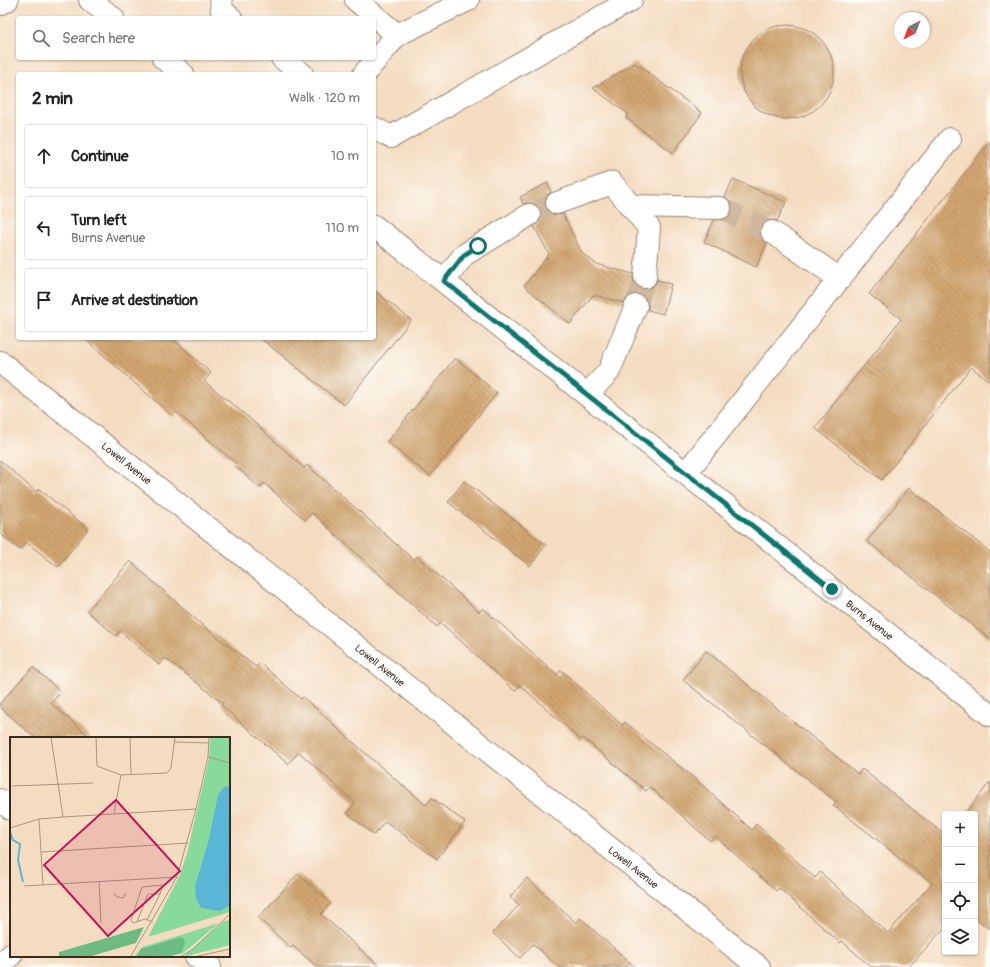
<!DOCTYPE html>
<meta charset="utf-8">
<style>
:root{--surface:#fff;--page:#f2f2f2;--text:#222;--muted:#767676;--line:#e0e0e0}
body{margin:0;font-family:Pangolin,sans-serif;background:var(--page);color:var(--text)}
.controls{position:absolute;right:12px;bottom:12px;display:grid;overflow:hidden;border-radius:4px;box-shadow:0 1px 3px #0004}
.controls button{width:36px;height:36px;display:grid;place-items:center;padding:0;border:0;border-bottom:1px solid var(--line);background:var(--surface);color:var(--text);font:20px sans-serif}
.compass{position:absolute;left:894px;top:12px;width:36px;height:36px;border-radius:50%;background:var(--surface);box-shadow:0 1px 3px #0004;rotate:222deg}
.stop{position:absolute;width:12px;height:12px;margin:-9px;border:3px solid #0f766e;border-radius:50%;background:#fff}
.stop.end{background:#0f766e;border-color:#fff;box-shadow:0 1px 4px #0008}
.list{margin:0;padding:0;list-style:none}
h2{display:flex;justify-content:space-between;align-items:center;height:52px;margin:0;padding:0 16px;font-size:17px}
h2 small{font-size:13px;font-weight:400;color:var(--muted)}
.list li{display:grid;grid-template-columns:26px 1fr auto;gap:12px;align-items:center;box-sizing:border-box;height:64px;margin:0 8px 8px;padding:0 8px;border:1px solid var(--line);border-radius:4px}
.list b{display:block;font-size:15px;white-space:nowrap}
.list p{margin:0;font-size:13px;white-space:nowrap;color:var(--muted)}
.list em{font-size:13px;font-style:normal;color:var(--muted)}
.icon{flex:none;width:22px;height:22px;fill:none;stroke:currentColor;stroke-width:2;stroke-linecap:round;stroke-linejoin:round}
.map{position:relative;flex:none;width:990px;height:967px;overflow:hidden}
.search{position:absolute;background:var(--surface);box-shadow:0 1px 3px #0004;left:16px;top:16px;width:360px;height:44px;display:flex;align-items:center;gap:10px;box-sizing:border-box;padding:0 14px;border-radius:4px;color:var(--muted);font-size:15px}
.panel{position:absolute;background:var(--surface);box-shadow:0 1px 3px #0004;left:16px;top:72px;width:360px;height:268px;border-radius:4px}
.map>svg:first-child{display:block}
.building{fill:url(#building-back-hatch)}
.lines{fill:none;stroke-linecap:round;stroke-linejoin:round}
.minor-tunnel{stroke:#cfb8a0;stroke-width:22;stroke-dasharray:22 11;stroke-linecap:butt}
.minor-casing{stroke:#98836f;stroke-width:24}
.minor{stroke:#fff;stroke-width:22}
.route{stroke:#0f766e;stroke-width:5}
.labels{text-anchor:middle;stroke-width:3.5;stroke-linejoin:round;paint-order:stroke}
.street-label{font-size:10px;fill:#3b2a1e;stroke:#fdfcf7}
.inset-river{fill:none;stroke:#59b6d7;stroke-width:2}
.inset-road{fill:none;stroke:#aa957f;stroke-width:1}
.view{fill:#c2185b;fill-opacity:0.15;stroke:#c2185b;stroke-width:2}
.inset-edge{fill:none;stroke:#3b2a1e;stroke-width:2}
</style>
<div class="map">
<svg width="990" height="967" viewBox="0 0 990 967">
<defs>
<pattern id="building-back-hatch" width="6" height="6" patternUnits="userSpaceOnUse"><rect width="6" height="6" fill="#d1a670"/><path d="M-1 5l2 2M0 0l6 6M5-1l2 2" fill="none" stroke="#ab875b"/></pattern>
</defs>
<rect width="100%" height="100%" fill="#fdfcf7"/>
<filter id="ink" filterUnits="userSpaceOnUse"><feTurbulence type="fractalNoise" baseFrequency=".025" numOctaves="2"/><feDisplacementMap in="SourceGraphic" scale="8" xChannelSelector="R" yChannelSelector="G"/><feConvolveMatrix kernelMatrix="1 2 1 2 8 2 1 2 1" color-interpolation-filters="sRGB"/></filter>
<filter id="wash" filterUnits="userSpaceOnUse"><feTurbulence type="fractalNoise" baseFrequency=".012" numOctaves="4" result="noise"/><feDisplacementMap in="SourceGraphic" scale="16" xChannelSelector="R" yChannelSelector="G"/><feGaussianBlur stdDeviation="0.9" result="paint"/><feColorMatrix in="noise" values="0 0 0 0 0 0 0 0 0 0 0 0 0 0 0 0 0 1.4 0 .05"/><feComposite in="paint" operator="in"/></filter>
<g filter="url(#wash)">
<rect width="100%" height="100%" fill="#f4dcc0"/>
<g id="blocks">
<path class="building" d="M740 72a47 47 0 1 1 94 0a47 47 0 1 1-94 0Z
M635,63l67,50 -29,40 -47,-35 2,-4 -35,-26z
M990,141v241l-19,-15 -89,113 -67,-52 86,-109 -32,-25z
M733,179l53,23 -9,19 -4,-1 -6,1 -5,4 -2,6 1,6 6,7 -11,23 -52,-25 10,-22 12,-1 5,-5 1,-5 -1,-7 -6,-5z
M547,183l4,9 -4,3 -2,5v8l4,5 5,2 9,-1 19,39 14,11 37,10 1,9 4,4 6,2 7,-1 4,-4 2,-4 14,4 -8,30 -15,-4v-6l-2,-5 -6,-5h-6l-5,2 -5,7 -31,-8 -23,29 -46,-38 25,-32 -15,-28 6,-5 1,-7 -1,-5 -5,-5 -6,-1 -6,1 -3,-7z
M374,290l37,30 -67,85 -84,-67h114z
M84,338h88l39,35 -7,8 44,36 56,51 3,-3 107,95 3,-4 62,56 4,-4 74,67 4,-5 61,55 3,-3 70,57 57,51 4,-6 59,54 5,-6 68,61 44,-50 -99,-78 3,-3 -153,-122 23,-29 152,123 4,-5 83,66v92l-36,40h-38l-29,-26 -2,2 -61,-55 -3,3 -61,-55 -5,5 -60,-54 -4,4 -63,-53 -2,2 -61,-55 -5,6 -74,-68 -4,4 -125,-114 -7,7 -41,-37 -4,5 -26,-23 2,-2 -60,-51 -4,4z
M455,358l42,35 -67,83 -43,-34z
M0,460l36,32 3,-3 49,40 -30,38 -32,-25 -6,8 -20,-16z
M464,481l82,64 -16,21 -82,-64z
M909,488l81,64v87l-123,-98z
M130,561l71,63 55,43 4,-4 41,36 2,-2 71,64 52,44 6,-7 33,24 -28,37 -52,-38 -11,14 -27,-22 8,-10 -56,-51 -11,12 -67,-59 2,-2 -58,-45 -6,7 -39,-34 -4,5 -29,-25z
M33,667l28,25 -10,11 40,35h-56l-35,-31v-4z
M990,782v147l-15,-11v-104h-10z
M298,874l33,29 -10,11 59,53h-63l-24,-21 -2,2 -33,-30z
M527,878l49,45 4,-5 55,49h-76l-26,-23 -13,14 -27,-25 26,-28 -9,-8z"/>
</g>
</g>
<g filter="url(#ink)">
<use href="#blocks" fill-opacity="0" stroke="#98836f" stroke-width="1"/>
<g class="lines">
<path class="minor-tunnel" d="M720,208l52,24
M529,215l28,-12
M636,306l9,-29"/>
<defs>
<g id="minor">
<path d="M90,0l23,18"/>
<path d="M221,0l1,11 9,7"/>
<path d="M356,0l41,35 71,-35"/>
<path d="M0,4l7,-4"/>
<path d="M163,58l20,16"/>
<path d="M282,58l20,16"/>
<path d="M364,74l33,-39"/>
<path d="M374,128l17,9 240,-137"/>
<path d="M557,203l55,-20 37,45 -4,49"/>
<path d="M630,206l90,2"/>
<path id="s1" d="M374,226l616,489"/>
<path d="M772,232l68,47"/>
<path d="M444,281l20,-26 65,-40"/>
<path id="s2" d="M0,362l759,605"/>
<path d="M587,395l22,-24 27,-65"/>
<path d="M686,473l264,-334"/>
<path d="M0,800l11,9"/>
<path d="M196,956l14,11"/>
<path d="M0,964l11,-9"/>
</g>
</defs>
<use href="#minor" class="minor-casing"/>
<use href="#minor" class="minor"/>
</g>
</g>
<g class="lines" filter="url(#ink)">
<path class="route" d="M478,246l-14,9 -20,26 388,308"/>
</g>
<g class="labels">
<g class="street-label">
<text dy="4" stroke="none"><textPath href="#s2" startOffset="162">Lowell Avenue</textPath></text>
<text dy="4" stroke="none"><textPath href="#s1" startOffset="633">Burns Avenue</textPath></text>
<text dy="4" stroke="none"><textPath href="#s2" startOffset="486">Lowell Avenue</textPath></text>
<text dy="4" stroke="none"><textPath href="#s2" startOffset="810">Lowell Avenue</textPath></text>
</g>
</g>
<g transform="translate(10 737)">
<rect width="220" height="220" fill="#f4dcc0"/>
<path d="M220,183v25l-47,12 41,-36zM209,186l-37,31 -48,3 8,-10z" fill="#88da9b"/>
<path d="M134,190l-8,16 -48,14h-29v-5zM172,200l3,5 -3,10 -13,5h-32l4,-8z" fill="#6eba83"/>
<path d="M200,0h20v175l-82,25 31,-60 8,-23 22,-96z" fill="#88da9b"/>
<path d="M220,49v119l-10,6 -19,-3 -5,-10 -1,-12 13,-43 10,-48 6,-8z" fill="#59b6d7"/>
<path class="inset-river" d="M0,25v17M0,95l3,8 7,4 -2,16 5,22"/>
<path class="inset-road" d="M41,0l12,80M86,0l1,29 24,9 46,-2 4,-5 4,-31M120,0l1,37M165,5l34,1M198,20l22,6M2,49l81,-3M104,76l7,-38M29,82l4,66M0,91l29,-9 24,-2 133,-8M31,115l147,-9M89,144l2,42M14,149l153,-9M104,156l3,4 6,1 3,-5M137,183l13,-26M127,185l11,-28h12l3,-9 -21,2 -11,33 2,3 12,-4 8,3M121,219l46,-79 19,-68 12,-52 1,-20M170,220l13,-8 37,-35M184,220l36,-8"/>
<path class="view" d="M106,63l64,71 -72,65 -64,-71z"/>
<rect width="220" height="220" class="inset-edge"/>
</g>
</svg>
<div class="controls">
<button>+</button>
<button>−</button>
<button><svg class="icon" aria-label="locate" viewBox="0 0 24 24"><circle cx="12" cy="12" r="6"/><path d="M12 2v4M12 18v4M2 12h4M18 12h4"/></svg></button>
<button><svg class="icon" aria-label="layers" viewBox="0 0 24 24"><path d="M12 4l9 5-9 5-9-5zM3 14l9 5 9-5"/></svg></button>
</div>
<svg class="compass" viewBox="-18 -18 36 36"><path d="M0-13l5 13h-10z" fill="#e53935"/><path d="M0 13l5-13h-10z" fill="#767676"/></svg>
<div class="stop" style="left:478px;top:246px"></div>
<div class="stop end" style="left:832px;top:589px"></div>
<div class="search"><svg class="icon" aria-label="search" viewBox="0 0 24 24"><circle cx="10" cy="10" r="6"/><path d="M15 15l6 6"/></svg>Search here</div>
<section class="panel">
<h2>2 min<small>Walk · 120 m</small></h2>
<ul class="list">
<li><svg class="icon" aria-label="ahead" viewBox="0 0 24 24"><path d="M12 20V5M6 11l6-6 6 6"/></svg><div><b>Continue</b></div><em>10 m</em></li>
<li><svg class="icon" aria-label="left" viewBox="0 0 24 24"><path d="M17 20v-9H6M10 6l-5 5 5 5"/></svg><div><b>Turn left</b><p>Burns Avenue</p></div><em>110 m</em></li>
<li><svg class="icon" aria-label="arrive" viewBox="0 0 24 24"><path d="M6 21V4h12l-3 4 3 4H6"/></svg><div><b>Arrive at destination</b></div></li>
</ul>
</section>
</div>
